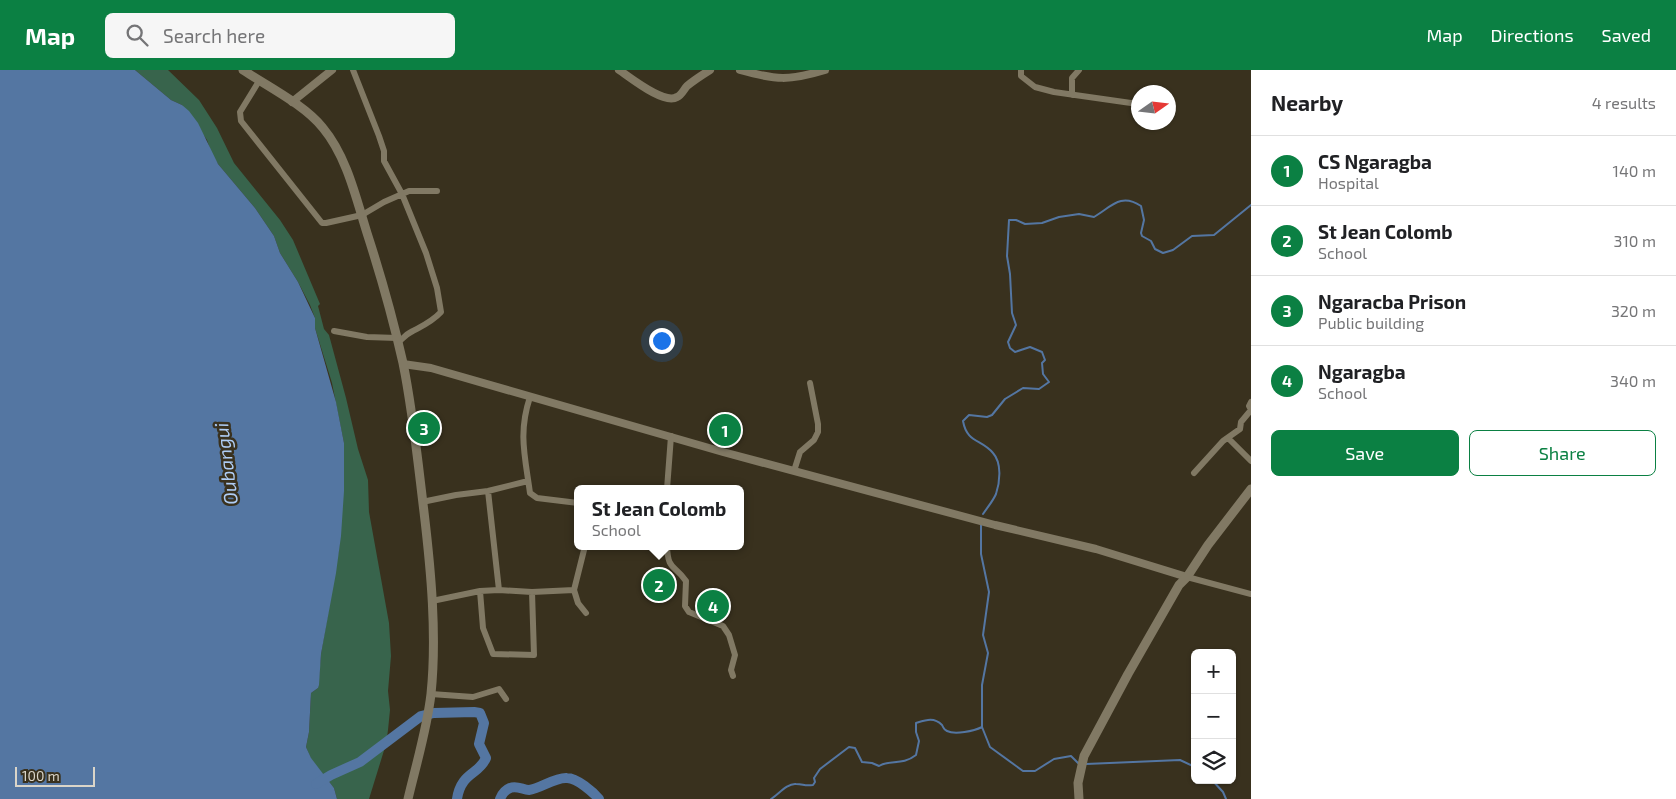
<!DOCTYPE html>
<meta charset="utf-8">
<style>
:root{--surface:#fff;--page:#f6f6f6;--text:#202124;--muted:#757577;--line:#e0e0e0;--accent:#0b8043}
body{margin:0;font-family:"Exo 2",sans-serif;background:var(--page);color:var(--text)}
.controls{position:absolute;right:15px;bottom:15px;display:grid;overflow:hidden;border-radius:8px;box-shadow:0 1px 4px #0004}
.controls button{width:45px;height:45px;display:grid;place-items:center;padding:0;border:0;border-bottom:1px solid var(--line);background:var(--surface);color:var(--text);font:25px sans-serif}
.compass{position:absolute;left:1131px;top:15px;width:45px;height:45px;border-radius:50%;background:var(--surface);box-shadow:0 1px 4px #0004;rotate:76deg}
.scale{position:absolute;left:15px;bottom:12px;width:80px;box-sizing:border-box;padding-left:5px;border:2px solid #dad5c9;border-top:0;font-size:14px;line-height:18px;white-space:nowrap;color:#dad5c9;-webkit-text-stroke:4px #39311e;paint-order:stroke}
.you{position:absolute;left:661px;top:270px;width:18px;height:18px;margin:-12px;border:4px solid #fff;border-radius:50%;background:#1a73e8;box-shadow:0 0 0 8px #1a73e833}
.badge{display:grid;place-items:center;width:32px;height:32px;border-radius:50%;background:var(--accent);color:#fff;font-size:16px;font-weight:700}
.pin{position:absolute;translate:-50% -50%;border:2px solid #fff;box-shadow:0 1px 5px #0006}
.popup{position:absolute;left:574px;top:415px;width:170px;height:65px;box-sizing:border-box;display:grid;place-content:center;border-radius:8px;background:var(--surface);filter:drop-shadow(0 1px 4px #0005);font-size:16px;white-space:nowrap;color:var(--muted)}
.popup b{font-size:19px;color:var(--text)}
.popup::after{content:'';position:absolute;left:50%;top:100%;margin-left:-10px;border:10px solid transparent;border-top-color:var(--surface)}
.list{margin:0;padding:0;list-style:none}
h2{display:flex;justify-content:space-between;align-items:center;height:65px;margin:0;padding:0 20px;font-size:21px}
h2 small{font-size:16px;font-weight:400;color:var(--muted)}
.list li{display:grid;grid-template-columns:32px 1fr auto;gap:15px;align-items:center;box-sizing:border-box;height:70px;padding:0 20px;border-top:1px solid var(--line)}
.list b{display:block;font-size:19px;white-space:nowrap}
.list p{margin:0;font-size:16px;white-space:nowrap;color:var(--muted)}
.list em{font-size:16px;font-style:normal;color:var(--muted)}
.actions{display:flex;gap:10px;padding:15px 20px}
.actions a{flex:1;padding:11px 0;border:1px solid var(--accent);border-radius:8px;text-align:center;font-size:18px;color:var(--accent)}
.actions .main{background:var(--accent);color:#fff}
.icon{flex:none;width:28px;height:28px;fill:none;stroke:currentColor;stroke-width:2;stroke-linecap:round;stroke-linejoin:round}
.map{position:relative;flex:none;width:1251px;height:729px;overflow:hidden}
header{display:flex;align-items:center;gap:30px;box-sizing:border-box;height:70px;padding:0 25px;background:var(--accent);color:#fff}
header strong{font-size:24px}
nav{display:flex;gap:28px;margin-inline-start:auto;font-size:18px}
.search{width:350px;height:45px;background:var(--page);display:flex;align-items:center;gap:12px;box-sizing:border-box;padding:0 18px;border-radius:8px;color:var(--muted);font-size:19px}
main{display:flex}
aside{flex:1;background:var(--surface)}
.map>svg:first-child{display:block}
.green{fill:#38644c}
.water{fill:#5476a2}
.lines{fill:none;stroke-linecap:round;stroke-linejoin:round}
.stream{stroke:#5476a2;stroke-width:2}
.river{stroke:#5476a2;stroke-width:10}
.minor{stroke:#817964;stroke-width:6}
.tertiary{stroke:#817964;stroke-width:8}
.secondary{stroke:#817964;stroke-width:9}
.labels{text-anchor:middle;stroke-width:5;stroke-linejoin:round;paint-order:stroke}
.water-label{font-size:19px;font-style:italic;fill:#afcdf5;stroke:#39311e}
</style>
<header>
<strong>Map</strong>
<div class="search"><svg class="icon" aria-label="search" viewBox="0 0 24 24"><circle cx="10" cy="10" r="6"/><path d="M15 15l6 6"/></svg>Search here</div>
<nav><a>Map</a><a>Directions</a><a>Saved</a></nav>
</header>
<main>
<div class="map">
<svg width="1251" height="729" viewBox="0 0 1251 729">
<rect width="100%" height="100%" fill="#39311e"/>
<path class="green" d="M135,0h33l31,30 18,28 17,35 46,57 13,20 27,64 -2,2 6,23 5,6 17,63 12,51 10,31 1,32 20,111 2,33 -3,35 2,19 -2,20 -2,14 -17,55h-32l-3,-11 -23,-29 -5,-12 3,-15 2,-39 7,-5 3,-34 18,-105 5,-106 -12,-60 -17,-55v-10l-5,-13 -12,-23 -18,-29 -6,-17 -19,-28 -37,-44 -6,-9 -5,-15 -25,-35 -11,-5z"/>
<path class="water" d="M0,0h135l36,30 11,5 7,6 9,12 20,41 37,44 19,28 6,17 18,29 17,36v10l21,74 8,41v48l-3,45 -5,37 -15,81 -2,31 -1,3 -7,5 -2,39 -3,15 5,11 23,30 3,11h-337z"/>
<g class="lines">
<path class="stream" d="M983,444c4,-6 10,-13 13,-20 4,-12 6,-31 -3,-41 -12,-14 -26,-10 -30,-32l6,-6 18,2 5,-2 13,-16 18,-11 16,1 10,-7 -6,-8 -1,-11 3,-3 -3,-8 -12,-5 -15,5 -5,-4 -2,-6 8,-17 -4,-12 -2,-39 -3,-18 2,-36h7l9,4 17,-1 17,-6 20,-3 15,3c18,-11 27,-24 47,-11l3,14 -3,13 1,3 9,5 4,8 8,4 10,-3 19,-14 22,-1 37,-30
M982,657l8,20 33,24h12l19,-12 17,-3 7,7
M1086,694l94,-4 15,7
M1212,710l11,12 3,7
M771,729c7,-4 16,-16 25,-15 8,0 7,2 17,1l2,-3 -1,-4 6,-9 29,-22 6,1 7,14 10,1 7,3c11,-7 23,0 37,-11l3,-14 -3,-9v-9c10,-3 18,-6 26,2 2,3 1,4 5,6 8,4 27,0 35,-4v-42l6,-32 -5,-18 6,-43 -8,-38v-30"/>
<path class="river" d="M316,714l15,-9 29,-13 61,-46 13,-3 40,-1 6,1 4,10 -5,21 7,14c-7,17 -25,14 -29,41
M500,729c2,-5 5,-9 10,-11 7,-3 13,2 19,2 11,-1 26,-13 38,-12 10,0 26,14 32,21"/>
<path class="minor" d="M353,0l26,66 5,15v10l18,33 24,59 11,35 4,24c-9,10 -19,14 -30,20 -6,3 -8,7 -13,10
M1021,0v6l14,11 19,5 84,12
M259,11l-19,31 1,9 81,102h4l36,-8 22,-13 25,-11h28
M1072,25v-17l7,-8
M334,261l33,6 30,1
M530,327c-12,36 -5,59 0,96l7,5 41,5
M1228,368l23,23
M794,401l6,-19 14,-12 4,-8v-8l-8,-41
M1194,403l29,-32 17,-12 1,-7 10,-12 -2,-4 2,-4
M667,419l4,-53
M488,421l11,99
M422,432l34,-7 32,-4 40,-10
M585,476l-11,44 4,13 8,10
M667,476c1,25 7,18 19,35l-1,25 4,6 34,14 6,9 6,20 -4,15 2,6
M1187,507l64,17
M480,521l3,37 10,26 41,1 -2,-63
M432,531l48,-10 19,-1 33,2 42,-2
M431,624l42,3 26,-8 7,10"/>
<path class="tertiary" d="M619,0c12,8 45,35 58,27 5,-2 7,-8 10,-11 7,-6 15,-11 23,-16
M740,0c36,10 49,11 85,0
M292,32l40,-32
M403,294l28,4 292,84 272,73 101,24 91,28"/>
<path class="secondary" d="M243,0c24,16 62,35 80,58 24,29 33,70 44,105 14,43 26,86 36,130 10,49 15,100 21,149 7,59 13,123 7,182 -4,35 -15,71 -23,105
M1079,729l-1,-16 6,-27 44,-82 51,-89 8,-8 21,-32 43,-56"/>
</g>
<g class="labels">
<g class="water-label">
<text transform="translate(226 394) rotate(-97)" y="7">Oubangui</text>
</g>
</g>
</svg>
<div class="controls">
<button>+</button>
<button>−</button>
<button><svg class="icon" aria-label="layers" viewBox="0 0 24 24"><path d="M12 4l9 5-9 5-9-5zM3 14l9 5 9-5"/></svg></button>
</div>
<svg class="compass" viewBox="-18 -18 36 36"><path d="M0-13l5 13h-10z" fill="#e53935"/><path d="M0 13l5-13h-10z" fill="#757577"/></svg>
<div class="scale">100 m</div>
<div class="you"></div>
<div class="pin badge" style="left:725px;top:360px">1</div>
<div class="pin badge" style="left:659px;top:515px">2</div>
<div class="popup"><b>St Jean Colomb</b>School</div>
<div class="pin badge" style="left:424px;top:358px">3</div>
<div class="pin badge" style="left:713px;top:536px">4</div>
</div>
<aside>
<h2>Nearby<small>4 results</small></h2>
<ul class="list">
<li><span class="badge">1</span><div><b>CS Ngaragba</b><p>Hospital</p></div><em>140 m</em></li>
<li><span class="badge">2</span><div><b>St Jean Colomb</b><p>School</p></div><em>310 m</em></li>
<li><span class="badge">3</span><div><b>Ngaracba Prison</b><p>Public building</p></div><em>320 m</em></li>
<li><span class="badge">4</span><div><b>Ngaragba</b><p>School</p></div><em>340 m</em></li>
</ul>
<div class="actions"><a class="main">Save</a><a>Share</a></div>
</aside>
</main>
